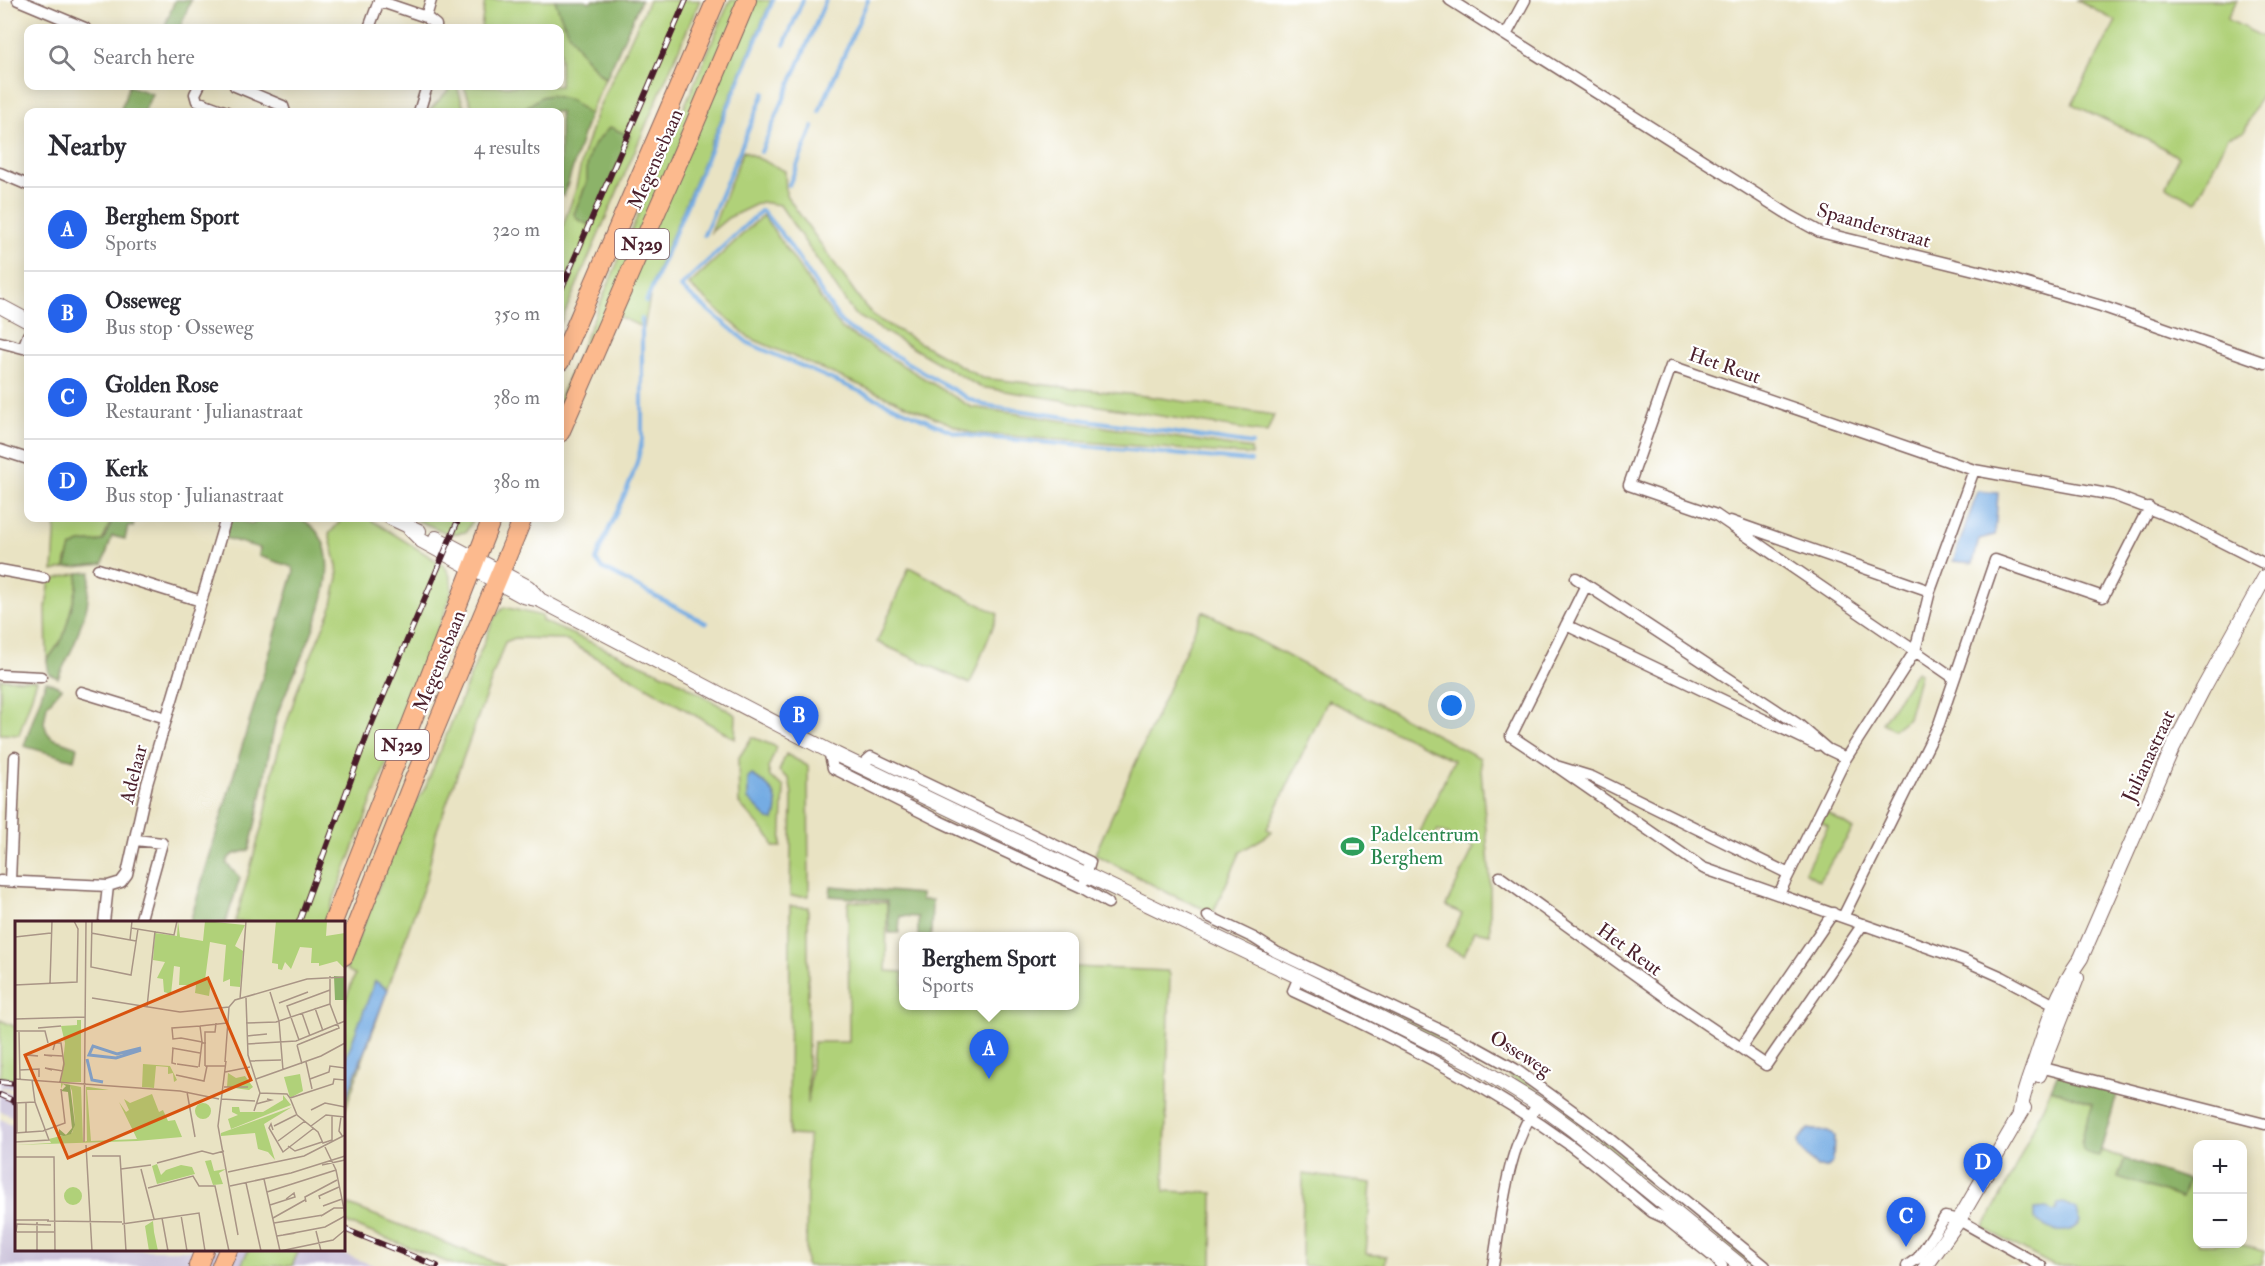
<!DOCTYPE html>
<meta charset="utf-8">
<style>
:root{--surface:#fff;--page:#f2f2f3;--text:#2b2b33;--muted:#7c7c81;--line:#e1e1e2;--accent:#2563eb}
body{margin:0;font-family:"IM FELL Double Pica",serif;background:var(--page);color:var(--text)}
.controls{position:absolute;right:18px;bottom:18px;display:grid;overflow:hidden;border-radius:12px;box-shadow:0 3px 15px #0003}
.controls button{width:54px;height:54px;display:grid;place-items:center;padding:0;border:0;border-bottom:2px solid var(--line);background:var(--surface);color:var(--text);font:30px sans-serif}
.you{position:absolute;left:1452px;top:706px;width:21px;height:21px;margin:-15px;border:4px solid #fff;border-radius:50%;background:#1a73e8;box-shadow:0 0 0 9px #1a73e833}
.badge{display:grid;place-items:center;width:39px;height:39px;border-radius:50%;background:var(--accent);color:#fff;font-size:20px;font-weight:700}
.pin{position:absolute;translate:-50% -50px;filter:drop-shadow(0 2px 3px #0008)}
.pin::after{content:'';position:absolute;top:32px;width:21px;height:18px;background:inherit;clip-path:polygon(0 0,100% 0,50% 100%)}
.popup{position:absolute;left:899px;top:932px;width:180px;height:78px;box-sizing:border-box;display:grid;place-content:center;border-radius:12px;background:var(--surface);filter:drop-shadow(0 2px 4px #0005);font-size:20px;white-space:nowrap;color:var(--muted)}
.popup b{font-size:22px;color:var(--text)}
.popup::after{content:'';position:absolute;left:50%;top:100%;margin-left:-12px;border:12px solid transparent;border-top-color:var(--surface)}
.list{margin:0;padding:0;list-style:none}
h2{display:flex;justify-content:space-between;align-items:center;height:78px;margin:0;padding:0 24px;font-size:26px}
h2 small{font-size:20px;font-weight:400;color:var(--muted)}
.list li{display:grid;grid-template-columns:39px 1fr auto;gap:18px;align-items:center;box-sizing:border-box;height:84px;padding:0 24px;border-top:2px solid var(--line)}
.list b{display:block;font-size:22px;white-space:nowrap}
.list p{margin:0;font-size:20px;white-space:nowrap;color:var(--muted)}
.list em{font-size:20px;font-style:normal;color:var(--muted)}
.icon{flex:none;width:33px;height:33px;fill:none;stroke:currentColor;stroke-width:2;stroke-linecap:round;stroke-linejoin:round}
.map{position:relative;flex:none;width:2265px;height:1266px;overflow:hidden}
.search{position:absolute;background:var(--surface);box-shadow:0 3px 15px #0003;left:24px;top:24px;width:540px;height:66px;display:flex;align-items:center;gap:15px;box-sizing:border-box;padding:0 21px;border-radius:12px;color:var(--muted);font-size:22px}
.panel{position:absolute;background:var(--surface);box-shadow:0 3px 15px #0003;left:24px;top:108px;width:540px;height:414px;border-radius:12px}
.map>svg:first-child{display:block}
.industrial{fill:#c8bfd8}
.green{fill:#b0d179;stroke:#7d7852;stroke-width:1.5;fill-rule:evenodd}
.forest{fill:#8cb369;stroke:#6b694a;stroke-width:1.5}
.water{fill:#74ace3;stroke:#5f6687;stroke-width:1.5}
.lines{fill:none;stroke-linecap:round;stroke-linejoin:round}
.stream{stroke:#74ace3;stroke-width:4}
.minor-casing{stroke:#826460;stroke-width:13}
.tertiary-casing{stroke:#826460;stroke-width:16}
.primary-casing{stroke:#826460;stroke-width:20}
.minor{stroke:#fff;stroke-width:10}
.tertiary{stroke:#fff;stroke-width:14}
.primary{stroke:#fcba8e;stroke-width:18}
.rail-casing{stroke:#4a1f2b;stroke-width:6}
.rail{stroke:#fff;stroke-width:4;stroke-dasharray:11;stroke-linecap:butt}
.labels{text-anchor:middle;stroke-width:4.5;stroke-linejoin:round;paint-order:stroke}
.shield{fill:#fff;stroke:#80626b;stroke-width:1.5}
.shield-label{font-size:18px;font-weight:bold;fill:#4a1f2b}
.street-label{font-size:20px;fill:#4a1f2b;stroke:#fff}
.leisure-label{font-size:20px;fill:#27864d;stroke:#fff;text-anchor:start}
.inset-river{fill:none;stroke:#74ace3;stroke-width:3}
.inset-road{fill:none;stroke:#a99586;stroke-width:1.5}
.view{fill:#d8530f;fill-opacity:0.15;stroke:#d8530f;stroke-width:3}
.inset-edge{fill:none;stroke:#4a1f2b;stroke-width:3}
</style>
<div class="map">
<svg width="2265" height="1266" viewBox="0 0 2265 1266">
<rect width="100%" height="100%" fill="#fff"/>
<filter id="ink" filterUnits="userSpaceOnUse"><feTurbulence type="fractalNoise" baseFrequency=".0167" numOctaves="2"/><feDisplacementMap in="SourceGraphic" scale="12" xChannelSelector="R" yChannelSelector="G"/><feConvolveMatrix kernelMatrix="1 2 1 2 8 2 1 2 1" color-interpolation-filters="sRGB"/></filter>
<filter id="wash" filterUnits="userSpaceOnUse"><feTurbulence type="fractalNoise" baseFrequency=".008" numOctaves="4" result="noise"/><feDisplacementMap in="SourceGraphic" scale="24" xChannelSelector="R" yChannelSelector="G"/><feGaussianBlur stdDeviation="1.35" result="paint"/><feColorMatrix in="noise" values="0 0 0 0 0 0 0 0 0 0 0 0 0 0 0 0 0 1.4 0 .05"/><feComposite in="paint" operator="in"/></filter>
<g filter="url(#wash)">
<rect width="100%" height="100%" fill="#e9e3c3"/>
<path class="industrial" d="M0,1077l16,3v9l-14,-2 -1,3 15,6v22l-16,-7z
M0,1119l16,7v124h317l42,16h-375z"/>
<path class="green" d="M485,0h70c10,30 27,58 50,79l-16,36 -8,-8 -52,-2 -9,7h-46l-10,-26h96v-58h-79z
M649,0h51l-140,324v-91l15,-41 8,-37 15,-46zM630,136l-39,90 -14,-7 -3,-5 13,-32z
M730,0h41l-118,281 -9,47 -33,-15 -51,118v-34z
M2076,0h161l-10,19 38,19v48l-21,46 -16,5 -32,65 -30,-15 12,-30 -16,-10 -90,-43 44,-83z
M452,86h5l8,26h-37z
M743,151l42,20 1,24 78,110 12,13 106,60 172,19 120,18 -7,18 -287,-46 -126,-73 -74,-109 -19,-3 -33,16 -17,14z
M763,215l78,113 130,79 280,42 1,6 -281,-22 -221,-95 -61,-53z
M56,518h57l-11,23 -22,2 -14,16 -1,9 -12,3z
M343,518h25l74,46c10,9 11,20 9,32l-126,326h-90l30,-107 9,-49 6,-22 20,-62 31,-73 7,-32 -1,-11 -8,-32z
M412,518h62l-8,14 -17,2z
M909,567l89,47 -28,70 -93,-42z
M78,573l-1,15 -14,50 -16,23 -1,-54 4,-27z
M504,607l38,9v5l131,57 63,37 -1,24 -125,-74 -47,-26 -48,-1 -10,4 -69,191 -9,44 -83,236v-110l11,-28 -9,-6 60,-152 19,-29 69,-170z
M1203,611l277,147 10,120v56l-16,-3 -10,24 -18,-8 16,-33 -16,-8 28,-59 -36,-17 -6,12 -14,-6 36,-76 -126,-60 -61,129 4,2 -4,5 -26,15 -28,62 -43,-19 -75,-40z
M1916,672l4,2 -12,44 -14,11 -12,-6z
M0,679l37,1 -18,55 -19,-1z
M752,737l25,10 -9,21 2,9 14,10 -3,60h-8l-2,-8 -32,-36 -1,-44z
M786,754l22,12 1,130h-19l2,-102 -3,-15 -10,-8z
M1826,812l27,17 -34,52 -14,-9 23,-46 -7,-4z
M848,901l39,2 -1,68 17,1 1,34h170l1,-39 93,4 2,4 -6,216 49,2 -1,73h-406l1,-115 2,-15 -20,-1 1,-229 18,1v197l5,-62h36z
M1260,947l239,118 6,2 -3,4c-80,-42 -163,-78 -242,-120z
M0,1020l16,7v53l-16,-3z
M1511,1071l59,42 188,153h-6l-145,-118 -17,-17 -82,-56z
M2051,1089l42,14 -12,39 18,14 2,-6 24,9 -7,17 64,22 6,-18 9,4 1,60h43l24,8 -4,14h-207l-71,-38 27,-49z
M1303,1174l68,9 -5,71 20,2 -1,10h-83z
M344,1203l150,59 11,4h-48l-113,-44z
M248,1250h51l-7,16h-51z"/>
<path class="forest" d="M175,0h16l-11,28h-16z
M555,0h29l6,2 2,-2h49l-35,79c-25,-23 -41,-47 -51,-79z
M129,86l23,8 -8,18h-24z
M550,95l21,5 18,15 -25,81 -4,-2v-82h-40l21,-15z
M610,127l20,9 -39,90 -14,-7 -3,-5 13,-32v-15l3,-15 6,-10z
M113,518h22l-2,9 -5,-1 -3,13 -13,-3 -9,28 -38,4 6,-21 9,-4 23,-2z
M230,518l23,6 4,-6h43c69,36 -11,152 -24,201 -10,43 -15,88 -27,131 -9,3 -22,3 -22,14l13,14 -14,44h-36l104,-351 -2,-4 -33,-11 1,-8 -35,-10z
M91,572l-4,34 -13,39 -16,33 -9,-4 -2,-13 16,-23 14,-50 1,-15z
M46,681l16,7 -15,17 -3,18 3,9 5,6 25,9 -3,13 -50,-14z
M831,886l90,8v6h11l-1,36h-13v-19l-18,-1 -1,17h-10l-2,-32 -57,-5z
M2058,1073l61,15 -20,68c-4,-1 -11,-2 -14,-4 -9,-7 5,-39 8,-49l-42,-14z
M2125,1159l63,21 -6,18 -64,-21z"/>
<path class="water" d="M1978,491l20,2 -3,42 -16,4 -6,24 -20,-2z
M752,775c18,10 31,23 22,45l-6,-1 -20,-20v-21z
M375,981l13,8 -44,115v-41z
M1808,1129l20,3 6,4 -1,26 -5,5h-11l-18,-19 -1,-7z
M2063,1203l14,6 3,13c-12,16 -32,9 -46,-3v-10l13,-1 6,4 3,-1 2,-7z"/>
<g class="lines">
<path class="stream" d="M784,45l19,-45
M819,112l49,-112
M761,152l65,-152
M789,185l24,-58
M704,235l60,-142
M646,302l127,-302
M642,319v120c-6,44 -32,80 -46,121l6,8 104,55
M1251,461l-280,-25 -20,-5 -203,-88 -68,-56 82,-77 23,28 56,84 9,7 119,70 15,6 268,39"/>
</g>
</g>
<g filter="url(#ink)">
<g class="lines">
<defs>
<path id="minor" d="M18,0l67,28
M1450,0l341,216 29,16 187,46 94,28 164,57
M426,17l5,-17
M369,28l10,-27 47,16 10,8v3
M1506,35l19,-35
M199,86l-4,8 2,7 30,11
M235,86l48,20 2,6
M419,112l8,-26
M0,173l28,12
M0,342l23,6 5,-13
M0,450l28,9
M1974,470l139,25 63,24 89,45
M1730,521l200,70
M98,569l103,32
M0,570l44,8
M1576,578l223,147 28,24 19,9
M1586,585l-75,151 45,30 36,11 197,97
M1566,625l251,120
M0,675l41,2
M81,692l85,26
M829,751l4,17 108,54 140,65 27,16
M861,766l10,-9 219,105 -5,18
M1556,766l147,102 261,92 38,17 58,31
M136,840l26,3 -22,79
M1500,877l170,123 96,65 97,-141
M0,881l108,5 13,-4 6,-8 20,-90 79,-266
M10,881l5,-124
M1779,894l67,-136 69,-107 15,-60 44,-121 -303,-104 -42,119 87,30 199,136 39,27
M1208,916l46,22 22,14 196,93 43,24 80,58 170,139
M1843,917l96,-193 56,-164 108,37 46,-90
M104,922l4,-36
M1299,977l-6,14c93,43 191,92 274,152 29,21 57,46 85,69l13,6 51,41 6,7
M1741,1048l92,-135
M2036,1066l229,58
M1493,1266c9,-52 13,-118 45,-162
M1907,1266l11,-8 27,-41 14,3 82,46"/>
<path id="tertiary" d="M0,306l28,15
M391,518l28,13
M410,529l12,12 101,55 17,4 289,151 470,226 170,85 69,42 34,25 169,137
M436,538l92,49 12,13
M2039,1075l38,-97
M2020,1113c2,-17 8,-32 14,-49 12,-37 24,-74 47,-106l91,-209 31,-60 62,-112
M1926,1266l33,-46 65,-112"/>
<path id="primary" d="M560,362l156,-362
M560,433l130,-298 57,-135
M333,922l159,-404
M344,956l68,-172 111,-266
M198,1266l6,-16
M221,1266l7,-16"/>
</defs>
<use href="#minor" class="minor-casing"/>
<use href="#tertiary" class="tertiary-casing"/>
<use href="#primary" class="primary-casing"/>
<use href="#minor" class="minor"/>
<use href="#tertiary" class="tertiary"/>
<use href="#primary" class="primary"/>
<defs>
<path id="rail" d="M560,292l126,-292
M299,922l70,-192 90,-212
M0,1082l16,2
M0,1095l16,7
M344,1229l93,37"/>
</defs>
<use href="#rail" class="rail-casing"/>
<use href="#rail" class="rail"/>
</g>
</g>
<defs>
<symbol id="stadium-bare" viewBox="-9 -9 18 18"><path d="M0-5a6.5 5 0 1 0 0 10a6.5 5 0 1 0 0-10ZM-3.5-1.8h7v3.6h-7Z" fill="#2e9e5b" stroke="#fff" stroke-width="2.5" paint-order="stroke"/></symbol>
</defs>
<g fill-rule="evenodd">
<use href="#stadium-bare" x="1336" y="830" width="33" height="33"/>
</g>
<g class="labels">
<g class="shield">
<rect x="615" y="229" width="54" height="30" rx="4.5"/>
<rect x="375" y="730" width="54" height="30" rx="4.5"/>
</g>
<g class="shield-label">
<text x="642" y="250">N329</text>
<text x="402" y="751">N329</text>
</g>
<g class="street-label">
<text transform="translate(655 159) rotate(-66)" y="7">Megensebaan</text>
<text transform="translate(1874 225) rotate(16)" y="7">Spaanderstraat</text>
<text transform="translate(1725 365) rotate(19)" y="7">Het Reut</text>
<text transform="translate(439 661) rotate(-68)" y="7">Megensebaan</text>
<text transform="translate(2148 756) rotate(-65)" y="7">Julianastraat</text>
<text transform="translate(133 774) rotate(-76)" y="7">Adelaar</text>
<text transform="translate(1630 949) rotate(36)" y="7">Het Reut</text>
<text transform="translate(1521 1053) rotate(32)" y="7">Osseweg</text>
</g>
<g class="leisure-label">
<text x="1370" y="841">Padelcentrum<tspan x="1370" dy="23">Berghem</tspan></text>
</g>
</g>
<g transform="translate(15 921)">
<rect width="330" height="330" fill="#e9e3c3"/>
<path d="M163,0l2,16 23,4 2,-20 40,4 -10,21 8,5 -3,36 -10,-1v-7l-7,3 3,-37 -16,-3 -5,38 6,1 -2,15 -14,-3 1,-8h-17l1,-18 -6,-1 -3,28 -7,-2 -1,-13 -6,-1 8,-16 -12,-2 2,-27 22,3zM261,0h51l-1,15 19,-3 -1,35 -7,-7 -18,5v-3h-8l1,-15 -12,-1 -9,22 -6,-7 -3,8 -4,-1v-5l-6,-1zM62,99h4v62h-20l4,-39 -4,-17 16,-1zM128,143l27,2 7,14 -3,2 -1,-9 -5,1v-7l-12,-1 -2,22 -12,-1zM213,152l8,5 9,-2 8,11 -4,3 -22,-3zM285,153l3,17 -13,7 -6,-21zM46,162l20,4 2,55 4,-1 -1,-54h3l20,3h-22l4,51 46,-2 -18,-37 7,10 3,-2 -5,-11 6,4 22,-9 7,18 4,-2 5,11 7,-1 7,17 -45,4 -122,4 36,-2 -2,-4 23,-6 3,-10 -3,-32 -2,-5 -7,-2 -2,5zM268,174l8,10 -60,24 -3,-10 10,-4 -6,-3v-5h7l1,5h23l20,-12zM180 190a8 8 0 1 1 16 0a8 8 0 1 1-16 0ZM277,186l-28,17 11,36 -7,-8 -10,-3 -3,-16 -34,3v-3zM196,239l3,11 12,-2 -7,4 4,11 -10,1 -8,-24zM142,243l4,11 5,-5 15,-5 11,2 3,7 -38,10 -5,-18zM49 275a9 9 0 1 1 18 0a9 9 0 1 1-18 0ZM138,300l1,11 4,19h-9l-4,-25z" fill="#b0d179"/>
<path d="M319,55l11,1v23h-10zM48,163l7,1 5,40 -4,9 -7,2 -5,-1v-6l7,6 6,-7 -4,-36 -7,-1 5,-5z" fill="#8cb369"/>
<path class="inset-river" d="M126,127l-24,6 -24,-8 -4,9 27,3 25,-8M72,138l5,21 11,2"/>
<path class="inset-road" d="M77,0l-1,46 40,8 7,-46M116,7l43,7 3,-14M76,12l45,8M0,16l36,-4M115,19l2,-19M35,62l2,-62M0,64l62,-3 1,-53 -4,-8M255,71l9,29 4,49M77,77l88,14 49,-5M231,77l2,57 12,38M225,78l6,-78M264,82l29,-11M132,86l8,-76M214,86l6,-7 72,-21 38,-2M300,87l8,23M287,92l8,23M0,98l70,-2M231,102l30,-1 54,-18M185,105l27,-3M23,107l23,-2M0,110h30l3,12M4,111l1,47M232,115l20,-2M284,119l-12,-34 43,-16M232,123l49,-3 49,-20M282,124l42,-17 -9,-24v-28M282,124l5,19M157,127l28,5M158,127l-1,15 4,1M38,129l2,-7h6l3,21 -4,18M10,134l13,1 -8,-1M37,135l-8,-1 19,1M211,140l-8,65 20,109M235,140l31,-1M210,141l4,-55M291,141l6,27M162,143l21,3M190,145v-34h10l1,-9M190,145h20M184,146l3,-25 -2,-16 -28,2 1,11 8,-1 21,4 1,1h3M5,149l19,-1v8M37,149l-7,-2 18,3M210,151l25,-5M161,154l28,6 3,-15M0,158l165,12 39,8M241,158l65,-23 24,-13M295,158l19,-7 1,-6 15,2M209,166h24M172,171l8,45M245,172l27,1 3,4 43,-14 1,-5 11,1M275,177l7,17 21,17 5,11 9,-3v-25M207,178l33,2M0,182l20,-1M11,182v30M241,183l15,-4 -4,-1M296,189l14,-7 20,4M239,190l6,-18M326,196l-2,14 4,6M259,205l22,-11M296,205l15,-11 19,2M258,209l-2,-6 -2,4 14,24 31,-24M0,212l28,-2 22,-8 -4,-34M2,212v-30M263,220l27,-20M0,221l34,-2 -14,-38 -3,-22M69,221l2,-221M71,224l6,106M273,225l7,5 27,-9M310,226l11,23 9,44M77,235h28l6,95M0,236h39l1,94M142,242l45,-12 11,3 11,-3M307,244l23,-5M106,248l30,-4M126,248l13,50M213,251l76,-16 41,-21M249,258l16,72M231,262l15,68M215,265l61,-13 54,-17M133,267l45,-12 6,10h16l14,65M252,271l69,-22M305,278l-1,-3 20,-9M291,281l-1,-5 32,-17M255,284l25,-8 -1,-4 -8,6M308,285l19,-7M166,294l6,36M306,295l13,-8h10M147,297l6,33M258,297l32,-18M0,299h34M32,300l75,1M22,301v29M259,302l49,-8M107,303l77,-11 6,38M301,310l5,20M1,311l1,-8 34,1M2,311h37M268,314l42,-8 20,-11M262,315l19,-3M265,330l53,-11 12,-10"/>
<path class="view" d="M193,57l43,102 -183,78 -43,-103z"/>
<rect width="330" height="330" class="inset-edge"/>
</g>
</svg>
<div class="controls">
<button>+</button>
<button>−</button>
</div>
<div class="you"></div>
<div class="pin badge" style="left:989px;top:1079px">A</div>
<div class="popup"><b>Berghem Sport</b>Sports</div>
<div class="pin badge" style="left:799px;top:746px">B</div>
<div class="pin badge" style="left:1906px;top:1247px">C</div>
<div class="pin badge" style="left:1983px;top:1193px">D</div>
<div class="search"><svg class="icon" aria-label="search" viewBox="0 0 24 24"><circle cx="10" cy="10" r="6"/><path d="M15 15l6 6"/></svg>Search here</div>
<section class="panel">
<h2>Nearby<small>4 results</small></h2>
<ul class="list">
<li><span class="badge">A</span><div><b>Berghem Sport</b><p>Sports</p></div><em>320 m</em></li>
<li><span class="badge">B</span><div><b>Osseweg</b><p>Bus stop · Osseweg</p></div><em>350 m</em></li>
<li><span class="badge">C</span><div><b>Golden Rose</b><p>Restaurant · Julianastraat</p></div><em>380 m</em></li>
<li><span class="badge">D</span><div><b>Kerk</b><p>Bus stop · Julianastraat</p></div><em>380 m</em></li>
</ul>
</section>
</div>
